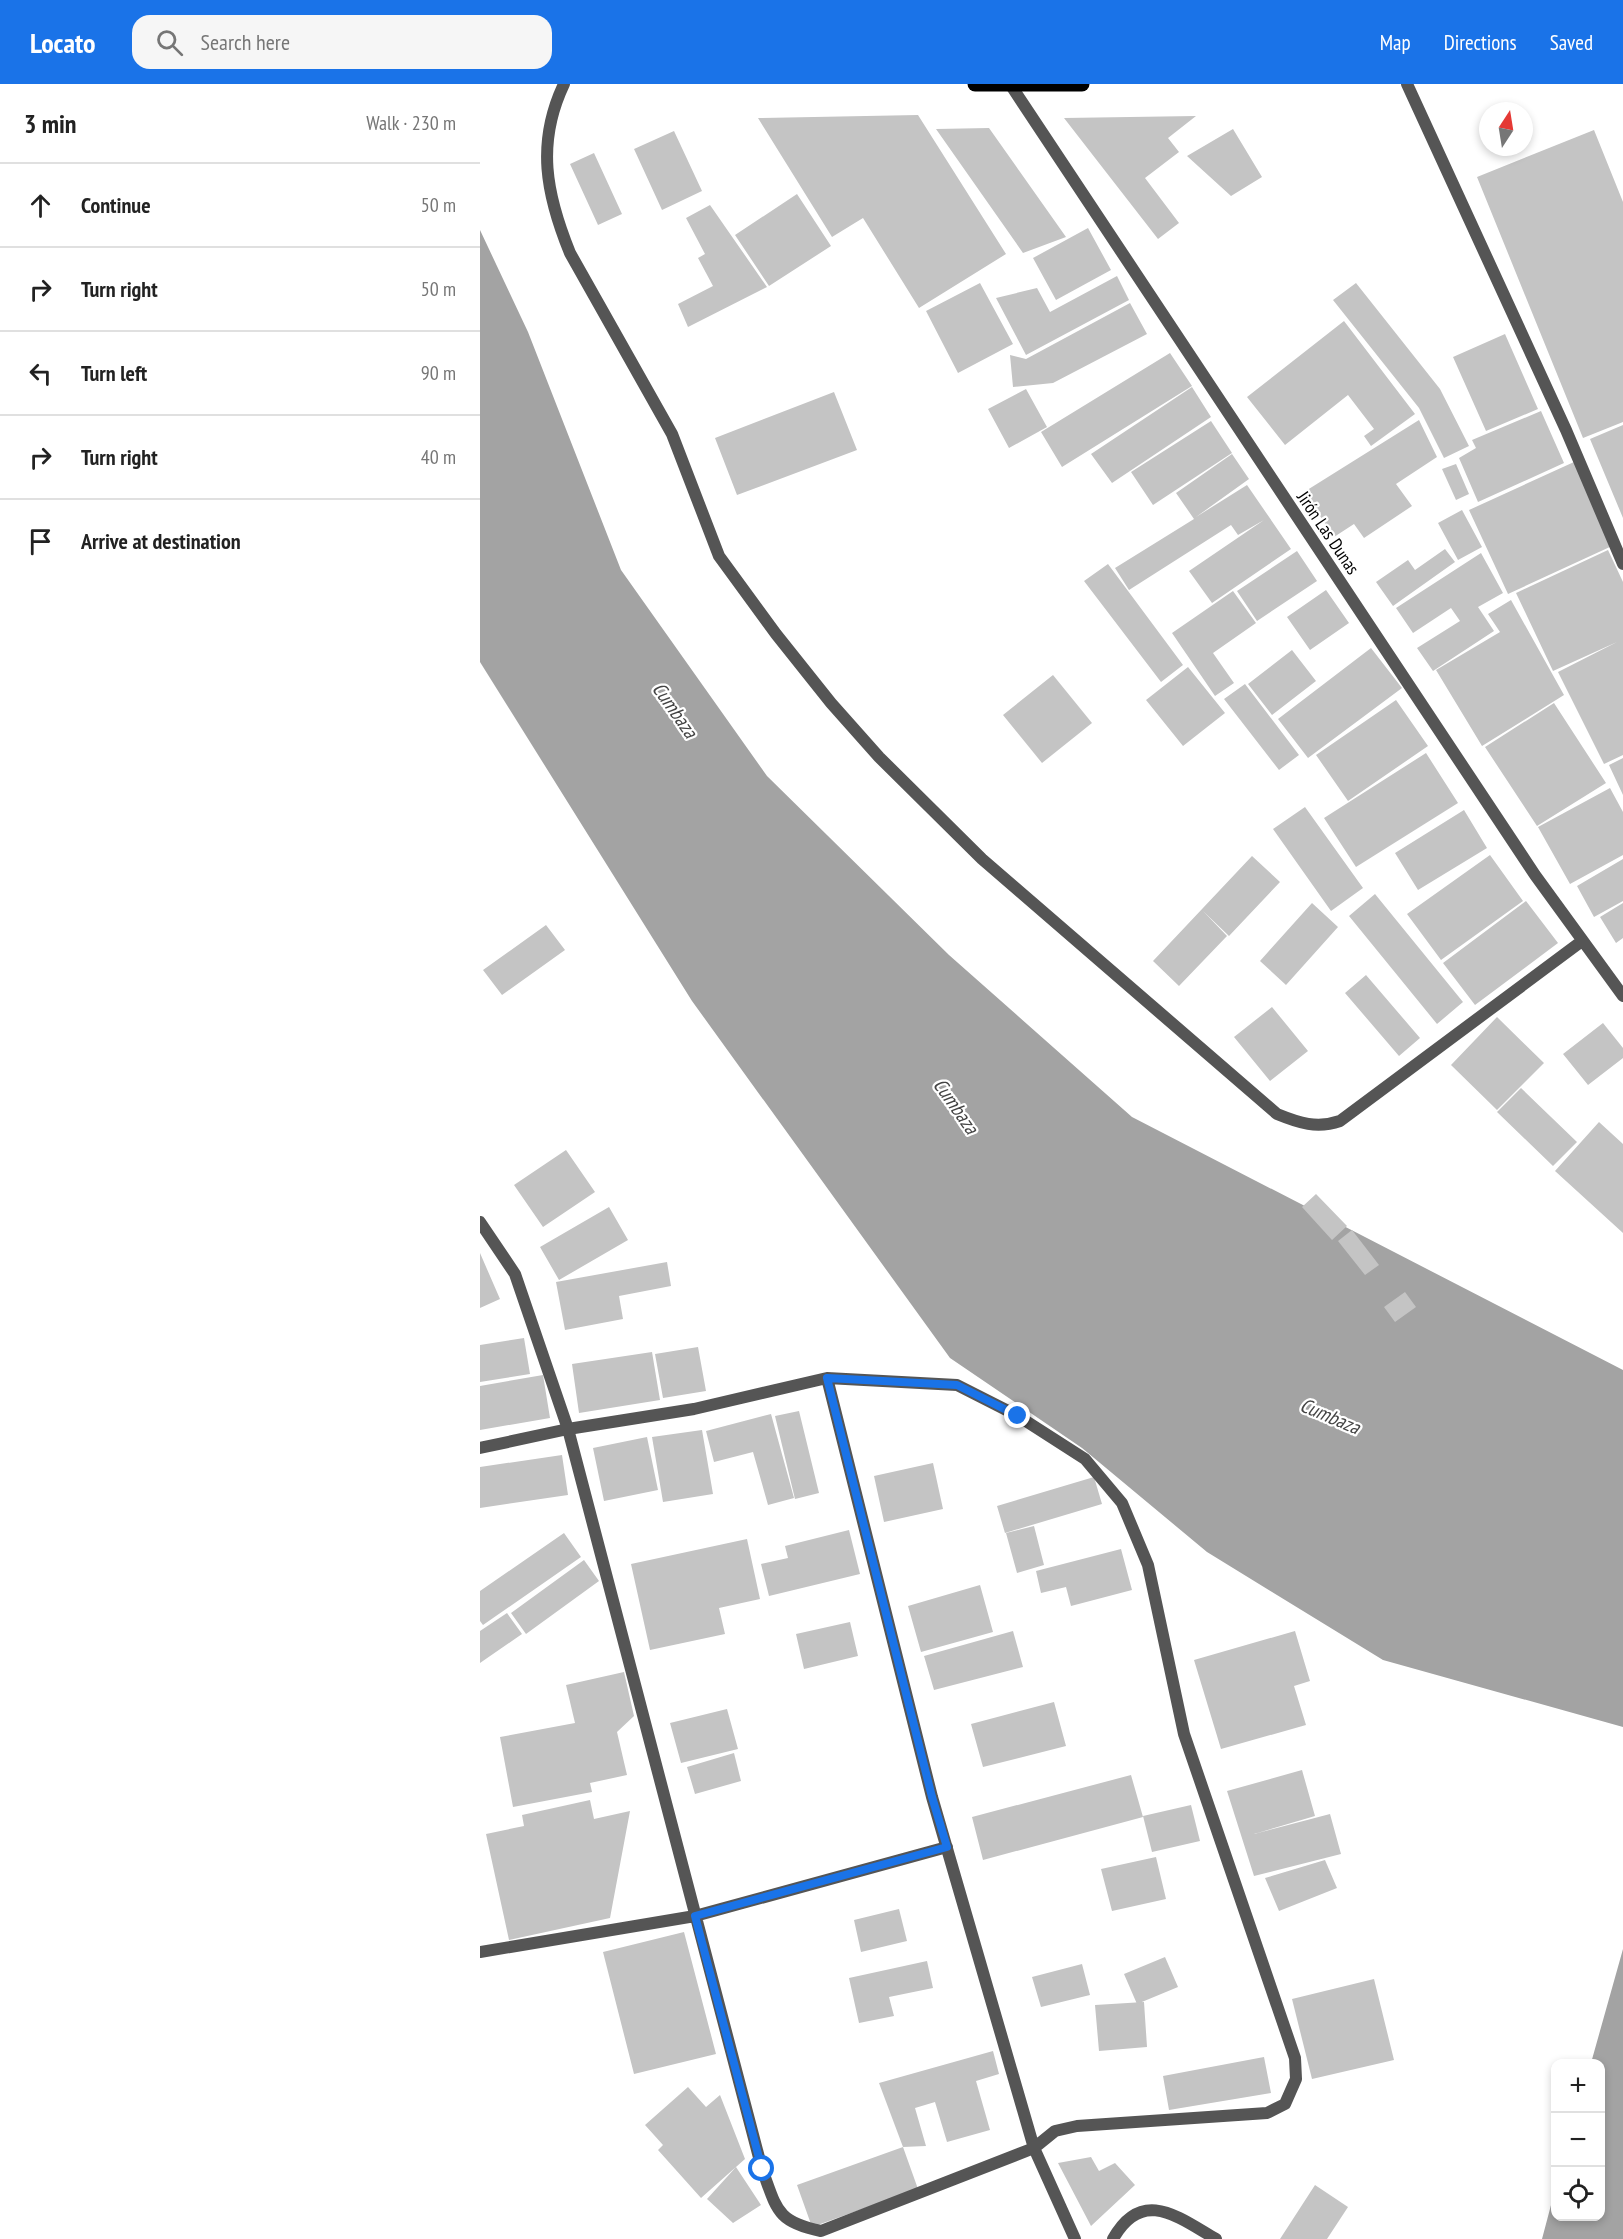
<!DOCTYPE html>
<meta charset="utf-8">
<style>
:root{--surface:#fff;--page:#f6f6f6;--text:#222;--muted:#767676;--line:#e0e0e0;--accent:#1a73e8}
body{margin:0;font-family:"PT Sans Narrow",sans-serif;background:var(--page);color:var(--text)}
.controls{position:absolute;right:18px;bottom:18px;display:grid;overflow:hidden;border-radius:12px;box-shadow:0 3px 9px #0003}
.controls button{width:54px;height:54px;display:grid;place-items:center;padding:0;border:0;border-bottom:2px solid var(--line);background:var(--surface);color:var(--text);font:30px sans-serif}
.compass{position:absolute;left:999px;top:18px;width:54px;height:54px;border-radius:50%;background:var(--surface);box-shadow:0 3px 9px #0003;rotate:12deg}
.stop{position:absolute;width:18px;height:18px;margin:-14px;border:4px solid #1a73e8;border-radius:50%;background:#fff}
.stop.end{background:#1a73e8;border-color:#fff;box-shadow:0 2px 6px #0008}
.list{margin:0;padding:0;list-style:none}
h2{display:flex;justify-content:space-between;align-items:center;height:78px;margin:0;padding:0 24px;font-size:26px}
h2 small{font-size:20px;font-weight:400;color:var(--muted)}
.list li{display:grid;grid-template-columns:39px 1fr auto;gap:18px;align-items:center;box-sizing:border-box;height:84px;padding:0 24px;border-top:2px solid var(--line)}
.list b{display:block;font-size:22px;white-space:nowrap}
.list em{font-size:20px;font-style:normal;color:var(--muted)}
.icon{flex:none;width:33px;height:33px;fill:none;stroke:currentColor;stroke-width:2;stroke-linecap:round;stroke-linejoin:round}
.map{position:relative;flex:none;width:1143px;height:2155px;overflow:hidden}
header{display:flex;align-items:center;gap:36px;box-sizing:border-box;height:84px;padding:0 30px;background:var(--accent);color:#fff}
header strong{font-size:28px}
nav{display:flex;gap:33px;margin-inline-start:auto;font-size:21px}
.search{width:420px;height:54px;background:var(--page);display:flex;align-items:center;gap:15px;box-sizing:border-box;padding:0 21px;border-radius:18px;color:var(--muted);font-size:22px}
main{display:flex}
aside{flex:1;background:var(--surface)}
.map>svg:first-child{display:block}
.water{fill:#a3a3a3}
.building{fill:#c4c4c4}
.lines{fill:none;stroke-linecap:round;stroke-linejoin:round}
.street{stroke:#555;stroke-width:12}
.primary{stroke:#000;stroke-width:15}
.route{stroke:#1a73e8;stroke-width:8}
.labels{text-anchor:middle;stroke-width:4.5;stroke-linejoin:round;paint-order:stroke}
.street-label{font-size:18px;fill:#000;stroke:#fff}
.water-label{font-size:20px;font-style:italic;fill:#444;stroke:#fff}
</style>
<header>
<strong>Locato</strong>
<div class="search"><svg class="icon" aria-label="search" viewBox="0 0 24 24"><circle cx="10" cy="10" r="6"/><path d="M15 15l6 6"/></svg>Search here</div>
<nav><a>Map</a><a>Directions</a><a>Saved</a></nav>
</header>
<main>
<aside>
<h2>3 min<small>Walk · 230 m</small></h2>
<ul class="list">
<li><svg class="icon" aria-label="ahead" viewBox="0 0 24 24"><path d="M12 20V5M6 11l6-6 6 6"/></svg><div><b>Continue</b></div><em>50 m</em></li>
<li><svg class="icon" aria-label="right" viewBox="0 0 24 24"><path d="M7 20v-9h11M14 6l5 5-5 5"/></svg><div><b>Turn right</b></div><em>50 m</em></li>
<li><svg class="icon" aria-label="left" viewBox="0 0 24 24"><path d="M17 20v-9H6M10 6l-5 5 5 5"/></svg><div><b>Turn left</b></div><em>90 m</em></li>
<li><svg class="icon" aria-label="right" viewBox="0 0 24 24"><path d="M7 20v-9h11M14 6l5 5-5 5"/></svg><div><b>Turn right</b></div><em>40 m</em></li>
<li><svg class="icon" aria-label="arrive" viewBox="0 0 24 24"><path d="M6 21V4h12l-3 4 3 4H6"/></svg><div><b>Arrive at destination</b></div></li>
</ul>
</aside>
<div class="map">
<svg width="1143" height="2155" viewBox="0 0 1143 2155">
<rect width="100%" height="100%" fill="#fff"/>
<path class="water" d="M0,146l48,102 93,238 146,206 182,179 183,162 491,253v357l-240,-67 -176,-108 -125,-104 -132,-90 -258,-357 -212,-339z
M1143,1865v290h-81l13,-49 1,26h44v-152l-9,-1z"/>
<path class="building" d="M438,31l88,139 -87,54 -56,-90 -31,19 -74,-119z
M716,32l-28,22 11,14 -34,26 34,45 -21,16 -94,-121z
M509,44l77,109 -43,16 -87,-124z
M753,45l29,48 -31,19 -44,-40z
M1114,46l29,72v220l-40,16 -106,-261z
M194,47l28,60 -40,19 -28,-61z
M114,69l28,61 -24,11 -28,-61z
M317,110l34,52 -62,40 -34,-51z
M230,121l57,82 -79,40 -10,-23 35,-18 -15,-28 7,-4 -19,-36z
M608,144l23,42 -55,30 -23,-42z
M637,192l12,24 -103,55 -30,-57 41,-10 13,24z
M500,199l33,61 -55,29 -32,-62z
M876,199l84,106 29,57 -25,12 -25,-50 -86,-108z
M650,219l17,31 -94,49 -40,4 -3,-32 16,4z
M864,237l71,93 -44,32 -7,-10 10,-7 -26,-34 -63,50 -38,-48z
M1025,250l33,75 -52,22 -33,-74z
M690,269l22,33 -130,81 -21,-35z
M712,303l19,30 -99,66 -21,-29z
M546,305l21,38 -38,21 -21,-39z
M354,308l23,58 -120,45 -22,-57z
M1061,327l23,52 -86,39 -19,-44 17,-10 -4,-8z
M939,336l18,37 -41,27 16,22 -48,32 -10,-14 -20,13 -30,-45z
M731,337l21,32 -79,52 -22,-33z
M1143,341v93l-33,-79z
M752,370l17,25 -53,38 51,-32 44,64 -79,54 -23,-32 75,-51 -26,15 -7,-10 -102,65 -14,-22 79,-49 -18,-26z
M1094,378l38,84 -104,48 -39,-84z
M976,380l13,30 -13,6 -14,-31z
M982,426l20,37 -24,13 -20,-37z
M965,465l10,13 -62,44 -17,-24 32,-22 7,10z
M1128,466l15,32v173l-19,9 -46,-92 59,-30 -64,29 -37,-78z
M817,467l20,30 -60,40 -20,-30z
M1001,469l22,40 -25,14 16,24 -61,40 -16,-23 43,-27 -9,-13 -38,25 -17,-25z
M628,480l75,101 -22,17 -77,-101z
M846,506l23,33 -39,27 -23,-33z
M753,507l23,32 -43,30 21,30 -19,13 -43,-63z
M1031,516l53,95 -82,51 -46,-76 64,-38 -12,-18z
M891,564l31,40 -94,70 -30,-39z
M812,566l24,31 -44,34 -24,-31z
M708,583l37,46 -42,33 -37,-46z
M573,591l39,48 -50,40 -39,-48z
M765,600l54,71 -20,15 -55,-71z
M916,616l32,46 -80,55 -32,-46z
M1074,619l52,80 -69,43 -52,-79z
M946,669l32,50 -102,64 -32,-49z
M1143,674v37l-14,-30z
M1130,704l13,24v43l-53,29 -32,-57z
M825,723l58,81 -32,23 -58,-82z
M984,726l23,38 -69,42 -23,-37z
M1010,771l33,46 -82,59 -34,-46z
M772,772l28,26 -51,54 -26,-25 24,25 -48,50 -26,-25z
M1143,775v42l-29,16 -17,-31z
M895,810l88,108 -26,22 -88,-108z
M1046,817l32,42 -83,62 -32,-42z
M832,819l26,24 -52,58 -26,-24z
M1143,819v35l-7,5 -16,-26z
M66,841l19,25 -63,45 -19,-25z
M886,891l54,63 -21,18 -54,-63z
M792,923l36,44 -38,30 -36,-44z
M1017,933l47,46 -47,47 -46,-45z
M1123,939l20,25v10l-35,27 -25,-31z
M1041,1004l56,54 -24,24 -56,-54z
M1119,1038l24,22v89l-68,-62z
M86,1066l29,42 -52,35 -29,-42z
M836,1110l31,32 -15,14 -30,-33z
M129,1123l19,33 -69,40 -19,-33z
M872,1146l27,35 -14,10 -27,-34z
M0,1169l20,46 -20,9z
M187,1178l4,24 -52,10 4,23 -58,11 -9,-48z
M925,1208l11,15 -21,15 -11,-15z
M44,1254l6,36 -50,8v-37z
M218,1263l8,44 -43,7 -8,-44z
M172,1268l8,48 -81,13 -7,-49z
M63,1291l7,43 -70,12v-44z
M319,1327l20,82 -24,6 -20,-83z
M291,1330l23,84 -26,7 -15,-53 -39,10 -8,-31z
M222,1346l11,64 -50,8 -11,-65z
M167,1353l11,53 -54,11 -11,-53z
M82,1371l6,40 -88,13v-41z
M453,1379l10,46 -59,13 -10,-46z
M614,1393l8,27 -97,29 -8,-27z
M554,1442l10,39 -27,8 -11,-40z
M369,1446l11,44 -91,22 -8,-32 27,-6 -3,-12z
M84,1449l17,24 -98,68 -3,-4v-30z
M267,1455l13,60 -41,9 6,26 -75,16 -19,-86z
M641,1465l11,41 -61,16 -5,-19 -25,6 -5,-22z
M104,1476l15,21 -73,53 -15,-21z
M500,1501l13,47 -72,20 -13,-46z
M27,1529l15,21 -42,29v-32z
M370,1538l8,34 -54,13 -8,-35z
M533,1547l10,36 -89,23 -10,-34z
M815,1547l15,50 -16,5 12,39 -85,24 -27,-89z
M144,1588l10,44 -17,16 10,43 -37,8 2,9 -79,15 -13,-70 75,-14 -9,-38z
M574,1618l12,44 -83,21 -12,-43z
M247,1625l11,40 -57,14 -11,-40z
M254,1669l7,28 -46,13 -8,-27z
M822,1686l13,46 -61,18 76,-20 11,40 -87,22 -27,-85z
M651,1691l12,42 -160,43 -11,-43z
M110,1716l4,19 36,-8 -20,107 -101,22 -23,-106 38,-8 -2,-11z
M711,1721l9,36 -48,11 -9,-36z
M676,1773l10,42 -54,12 -11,-42z
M845,1776l12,28 -58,23 -14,-33z
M419,1825l8,32 -46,11 -7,-32z
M204,1848l32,122 -82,20 -31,-122z
M685,1873l13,30 -41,17 -13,-30z
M447,1877l6,27 -44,9 5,19 -35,7 -10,-45z
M602,1880l8,31 -49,12 -9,-30z
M894,1895l20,81 -82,19 -20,-80z
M664,1918l3,45 -48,4 -4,-46z
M513,1967l6,23 -23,7 14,49 -43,12 -12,-40 -20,6 11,38 -23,1 -24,-64z
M784,1973l7,36 -102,17 -6,-34z
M208,2003l18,20 14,-12 25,64 -44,39 -43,-48 5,-5 -18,-20z
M423,2063l15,42 -106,38 -15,-42z
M611,2073l8,14 16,-8 20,22 -44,41 -33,-63z
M256,2083l25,38 -28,18 -26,-24z
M835,2101l33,22 -21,32h-47z"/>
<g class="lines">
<path class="street" d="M84,0c-28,59 -18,110 6,169l102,181 47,122 57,78 55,69 48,54 103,102 295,255c22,9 40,15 63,7l242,-180
M530,0l525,791 88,121
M927,0l159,346 57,134
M0,1138l35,52 53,155 194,740c15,40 14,53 59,62l213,-83 21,-17 22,-5 190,-13 18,-9 11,-25 -1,-21 -111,-324 -36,-169 -26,-62 -37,-44 -67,-43 -61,-31 -130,-7 -133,31 -126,20 -88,19
M347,1294l105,419 102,351 41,91
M0,1868l215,-36 252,-69
M633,2155c29,-52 65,-22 103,0"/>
<path class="primary" d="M495,0h107"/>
</g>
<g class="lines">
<path class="route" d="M282,2085l-67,-253 252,-69 -15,-50 -105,-419 130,7 61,31"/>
</g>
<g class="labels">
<g class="street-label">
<text transform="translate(848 449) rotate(56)" y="6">Jirón Las Dunas</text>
</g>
<g class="water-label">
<text transform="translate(195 626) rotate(55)" y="7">Cumbaza</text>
<text transform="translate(476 1022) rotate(55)" y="7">Cumbaza</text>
<text transform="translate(850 1332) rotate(23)" y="7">Cumbaza</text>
</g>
</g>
</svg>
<div class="controls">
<button>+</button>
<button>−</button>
<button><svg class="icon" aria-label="locate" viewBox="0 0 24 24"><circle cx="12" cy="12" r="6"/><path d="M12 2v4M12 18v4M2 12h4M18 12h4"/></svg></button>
</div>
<svg class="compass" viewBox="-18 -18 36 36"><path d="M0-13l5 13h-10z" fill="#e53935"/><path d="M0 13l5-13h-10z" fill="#767676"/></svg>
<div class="stop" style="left:282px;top:2085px"></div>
<div class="stop end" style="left:538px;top:1332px"></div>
</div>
</main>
